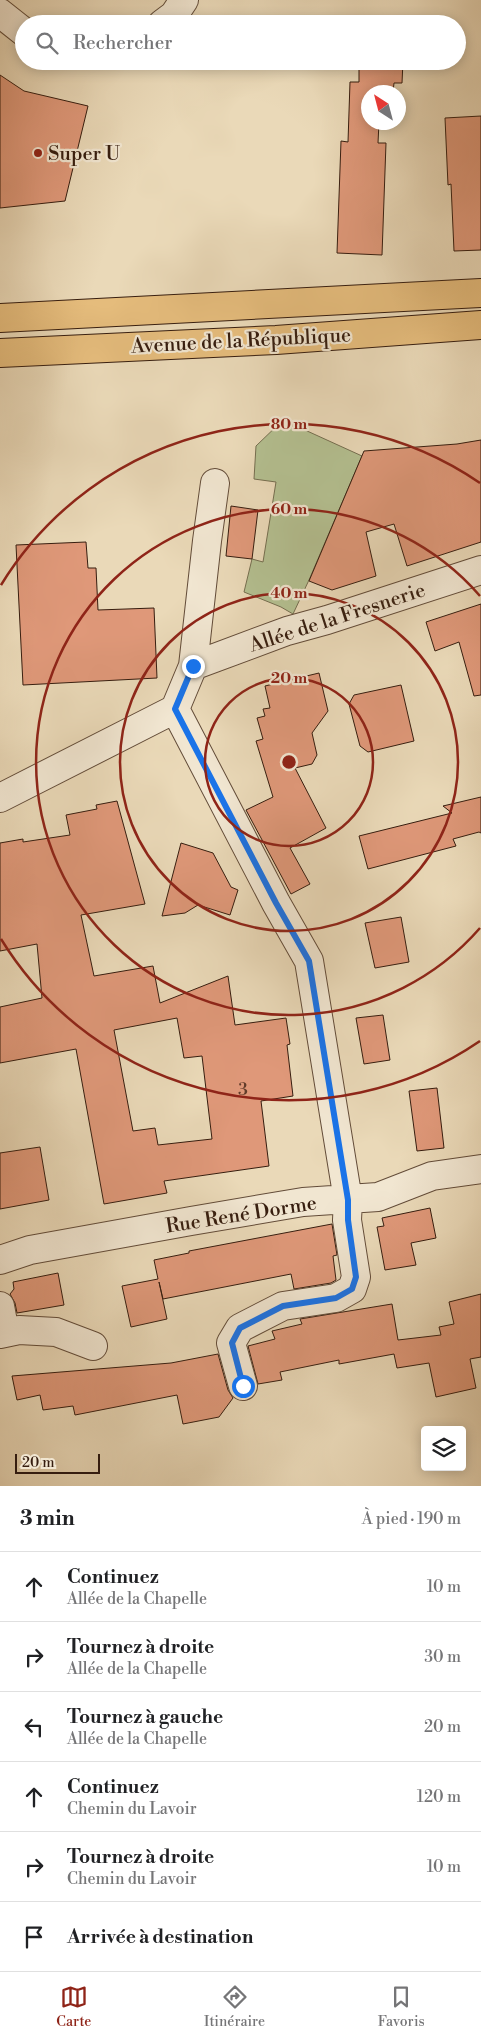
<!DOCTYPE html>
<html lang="fr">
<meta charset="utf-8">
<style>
:root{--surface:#fff;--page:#f6f6f6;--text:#202124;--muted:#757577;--line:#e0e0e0;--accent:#8f2418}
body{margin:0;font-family:"Libre Bodoni",serif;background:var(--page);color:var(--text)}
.controls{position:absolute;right:15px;bottom:15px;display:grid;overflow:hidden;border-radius:5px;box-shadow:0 2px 12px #0003}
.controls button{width:45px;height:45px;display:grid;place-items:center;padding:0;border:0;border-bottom:1px solid var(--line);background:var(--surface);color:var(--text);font:25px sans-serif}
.compass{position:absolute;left:361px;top:85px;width:45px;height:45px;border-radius:50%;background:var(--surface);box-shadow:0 2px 12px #0003;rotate:324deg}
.scale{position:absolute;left:15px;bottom:12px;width:85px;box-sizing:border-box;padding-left:5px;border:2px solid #361d0f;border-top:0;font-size:14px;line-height:18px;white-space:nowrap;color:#361d0f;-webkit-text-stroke:4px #f1e6d1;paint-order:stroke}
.stop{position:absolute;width:15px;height:15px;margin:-11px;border:4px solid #1a73e8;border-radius:50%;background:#fff}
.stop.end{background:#1a73e8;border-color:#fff;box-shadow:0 1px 5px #0008}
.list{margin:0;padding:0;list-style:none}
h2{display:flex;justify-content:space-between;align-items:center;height:65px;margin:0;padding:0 20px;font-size:21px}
h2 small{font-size:16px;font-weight:400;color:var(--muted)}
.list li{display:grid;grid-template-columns:32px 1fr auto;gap:15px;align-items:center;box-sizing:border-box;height:70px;padding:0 20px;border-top:1px solid var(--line)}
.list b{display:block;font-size:19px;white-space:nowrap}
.list p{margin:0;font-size:16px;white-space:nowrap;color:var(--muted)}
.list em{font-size:16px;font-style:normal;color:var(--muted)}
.icon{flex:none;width:28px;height:28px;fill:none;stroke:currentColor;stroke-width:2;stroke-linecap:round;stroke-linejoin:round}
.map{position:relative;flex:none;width:481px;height:1486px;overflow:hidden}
.search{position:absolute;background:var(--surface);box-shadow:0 2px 12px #0003;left:15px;right:15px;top:15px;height:55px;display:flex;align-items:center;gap:12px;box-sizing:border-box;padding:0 18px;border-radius:28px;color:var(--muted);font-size:19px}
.sheet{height:485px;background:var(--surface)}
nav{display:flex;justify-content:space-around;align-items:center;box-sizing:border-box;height:70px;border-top:1px solid var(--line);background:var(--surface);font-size:14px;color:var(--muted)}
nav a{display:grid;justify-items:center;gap:2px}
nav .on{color:var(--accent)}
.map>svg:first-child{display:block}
.green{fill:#b4c091;stroke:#756e50}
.building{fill:#df9879;stroke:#361d0f;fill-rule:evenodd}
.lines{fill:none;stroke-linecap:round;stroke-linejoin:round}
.minor-casing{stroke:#634c39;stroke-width:30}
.major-casing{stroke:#361d0f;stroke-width:30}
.minor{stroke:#f1e6d1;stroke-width:28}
.major{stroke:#e5bc7c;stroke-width:28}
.route{stroke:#1a73e8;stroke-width:6}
.ring{fill:none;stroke:#8f2418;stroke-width:2.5}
.poi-dot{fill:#8f2418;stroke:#f1e6d1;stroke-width:2}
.labels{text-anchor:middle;stroke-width:4.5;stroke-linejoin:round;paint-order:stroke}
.number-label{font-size:18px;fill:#603c2a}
.poi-label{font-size:20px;fill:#361d0f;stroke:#f1e6d1;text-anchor:start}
.street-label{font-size:20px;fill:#361d0f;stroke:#f1e6d1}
.centre{fill:#8f2418;stroke:#f1e6d1;stroke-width:2.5}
.ring-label{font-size:15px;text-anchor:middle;font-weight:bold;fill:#8f2418;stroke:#f1e6d1;stroke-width:4.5;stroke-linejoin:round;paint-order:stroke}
</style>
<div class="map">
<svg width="481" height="1486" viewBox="0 0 481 1486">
<rect width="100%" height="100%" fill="#ead9b8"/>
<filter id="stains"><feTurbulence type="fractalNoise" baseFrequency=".004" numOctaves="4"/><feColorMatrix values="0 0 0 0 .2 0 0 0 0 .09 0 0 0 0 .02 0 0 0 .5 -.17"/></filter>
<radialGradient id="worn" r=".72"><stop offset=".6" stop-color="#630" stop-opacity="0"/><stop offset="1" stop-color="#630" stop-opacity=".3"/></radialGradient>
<path class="green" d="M283,420l79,36 -53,124 -16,34 -12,-7 -37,-15 8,-33 11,3 13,-80 -22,-3 2,-33z"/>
<path class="building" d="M359,61h44l-1,22h-8l-1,9h-25v30h11l-1,21h8l-4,112 -45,-2 4,-112 7,1 2,-60h9z
M0,75l24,16 64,15 -23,95 -65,7z
M481,116v134l-27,1 -3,-67 -3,1 -3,-67z
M481,440v102l-74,24 -13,-42 -28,8 10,44 -44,14 -23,-9 55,-130 93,-7z
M231,506l27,4 -6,49 -26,-3z
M86,542l2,26h8l2,42 56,-2 3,70 -134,7 -7,-140z
M481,604v91l-7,1 -15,-54 -24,9 -9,-29z
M319,673l9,38 -16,22 5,22 -5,9 -17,4 31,60 -36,20 20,36 -19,10 -45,-84 27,-13 -17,-56 7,-2 -6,-21 8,-2 -2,-7 7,-1 -5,-22z
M401,685l13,56 -46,11 -8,-6 -11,-42 5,-9z
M481,797v36l-2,-1 -26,7 3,7 -88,23 -9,-33 93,-23 -9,-7z
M117,801l28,103 -64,11 13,61 59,-10 7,37 68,-27 7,49 51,-7 4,26 -3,1 6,51 -32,5 8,65 -105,15 3,12 -63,11 -28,-155 -76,14v-56l42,-9 -5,-54 -37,7v-108l23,-4v3l47,-7 -4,-20 31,-6 -1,-4zM177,1018l7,40 18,-2 10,83 -54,6 -3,-17 -22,3 -19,-101z
M181,843l32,10 18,34 7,3 -8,25 -32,-10 -13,8 -23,3z
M401,917l8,45 -34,6 -10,-45z
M383,1015l7,45 -26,4 -8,-46z
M437,1088l7,60 -27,3 -8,-60z
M40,1147l9,53 -49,9v-56z
M430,1208l6,30 -25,5 5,22 -31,5 -8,-43 7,-1 -2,-8z
M332,1224l5,31 -4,1 3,24 -5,3 -37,6 -3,-15 -128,25 -4,-17 8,37 -36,8 -9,-41 36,-7 -4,-19 35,-7v-2z
M58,1273l6,32 -47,8 -2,-10 -5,-9 4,-5 -1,-7z
M481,1294v63l-11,2 6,29 -40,9 -7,-34 -32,5 -3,-14 -55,10v-4l-59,12 2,8 -24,4 -10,-38 27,-7 -3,-8 30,-7 -2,-5 92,-15 6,36 43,-5 -2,-8 15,-3 -5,-22z
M218,1354l10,36 5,8 -14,19 -36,7 -6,-29 -102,20 -2,-9 -30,4 -3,-15 -23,5 -5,-24 159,-13z"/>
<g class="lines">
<defs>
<path id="minor" d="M0,13l24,19
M162,24l12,-9 10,-15
M215,483l-8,58 -14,125 -18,43 101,194 33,58 39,239 -1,20 9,57 -4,12 -16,9 -53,8 -43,22 -9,15 12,43
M193,666l94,-35 40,-11 154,-50
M0,798l175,-89
M0,1260l30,-10 161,-29 112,-19 75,-5 54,-21 49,-7
M0,1306l5,27
M0,1334l19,-4 37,2 37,14"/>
<path id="major" d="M0,318l481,-25
M0,353l276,-13 205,-15"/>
</defs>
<use href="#minor" class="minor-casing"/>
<use href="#major" class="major-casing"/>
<use href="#minor" class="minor"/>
<use href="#major" class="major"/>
</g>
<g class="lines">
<path class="route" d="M193,666l-18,43 101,194 33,58 39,239v20l8,57 -4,12 -16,9 -53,8 -43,22 -8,15 11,43"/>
</g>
<g class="ring">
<circle cx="289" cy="762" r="84"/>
<circle cx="289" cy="762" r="169"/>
<path d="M480 928A253 253 0 1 1 480 596"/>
<path d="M480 1041A338 338 0 0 1 1 939M1 585A338 338 0 0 1 480 483"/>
</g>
<circle class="poi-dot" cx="38" cy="153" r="5"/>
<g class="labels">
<g class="number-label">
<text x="243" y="1095">3</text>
</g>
<g class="poi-label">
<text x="48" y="160">Super U</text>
</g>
<g class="street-label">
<text transform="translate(241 340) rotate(-3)" y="7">Avenue de la République</text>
<text transform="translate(337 617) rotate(-18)" y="7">Allée de la Fresnerie</text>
<text transform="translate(241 1214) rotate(-9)" y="7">Rue René Dorme</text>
</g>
</g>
<circle cx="289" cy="762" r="8" class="centre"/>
<g class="ring-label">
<text x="289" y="429">80 m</text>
<text x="289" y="514">60 m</text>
<text x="289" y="598">40 m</text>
<text x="289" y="683">20 m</text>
</g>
<rect width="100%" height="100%" filter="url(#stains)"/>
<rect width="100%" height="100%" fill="url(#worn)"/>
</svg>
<div class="controls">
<button><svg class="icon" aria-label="layers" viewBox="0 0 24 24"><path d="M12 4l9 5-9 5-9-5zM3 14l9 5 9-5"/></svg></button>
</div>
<svg class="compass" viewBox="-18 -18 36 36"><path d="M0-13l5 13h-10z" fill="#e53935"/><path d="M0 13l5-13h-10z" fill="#757577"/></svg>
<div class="scale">20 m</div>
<div class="stop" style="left:243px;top:1386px"></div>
<div class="stop end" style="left:193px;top:666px"></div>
<div class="search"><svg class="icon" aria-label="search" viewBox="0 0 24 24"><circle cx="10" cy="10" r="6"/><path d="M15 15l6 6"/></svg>Rechercher</div>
</div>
<section class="sheet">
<h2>3 min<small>À pied · 190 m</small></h2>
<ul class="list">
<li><svg class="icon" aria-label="ahead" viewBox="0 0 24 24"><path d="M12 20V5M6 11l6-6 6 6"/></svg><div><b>Continuez</b><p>Allée de la Chapelle</p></div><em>10 m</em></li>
<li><svg class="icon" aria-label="right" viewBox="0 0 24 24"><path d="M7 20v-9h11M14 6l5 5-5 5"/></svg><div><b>Tournez à droite</b><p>Allée de la Chapelle</p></div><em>30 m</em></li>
<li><svg class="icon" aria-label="left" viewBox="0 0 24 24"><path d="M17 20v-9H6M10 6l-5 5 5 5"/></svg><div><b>Tournez à gauche</b><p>Allée de la Chapelle</p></div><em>20 m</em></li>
<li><svg class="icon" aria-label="ahead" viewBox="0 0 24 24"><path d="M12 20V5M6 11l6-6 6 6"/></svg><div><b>Continuez</b><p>Chemin du Lavoir</p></div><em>120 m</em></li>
<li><svg class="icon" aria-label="right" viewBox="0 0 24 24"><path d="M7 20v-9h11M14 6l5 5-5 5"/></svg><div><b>Tournez à droite</b><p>Chemin du Lavoir</p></div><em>10 m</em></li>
<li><svg class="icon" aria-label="arrive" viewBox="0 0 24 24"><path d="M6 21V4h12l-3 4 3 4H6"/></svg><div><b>Arrivée à destination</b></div></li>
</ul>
</section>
<nav>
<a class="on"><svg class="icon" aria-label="map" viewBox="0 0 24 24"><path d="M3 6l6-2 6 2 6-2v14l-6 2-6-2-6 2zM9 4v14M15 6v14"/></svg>Carte</a>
<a><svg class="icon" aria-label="directions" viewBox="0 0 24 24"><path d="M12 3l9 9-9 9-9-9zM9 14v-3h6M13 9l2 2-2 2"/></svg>Itinéraire</a>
<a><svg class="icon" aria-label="saved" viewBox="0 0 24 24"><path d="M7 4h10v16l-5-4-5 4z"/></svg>Favoris</a>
</nav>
